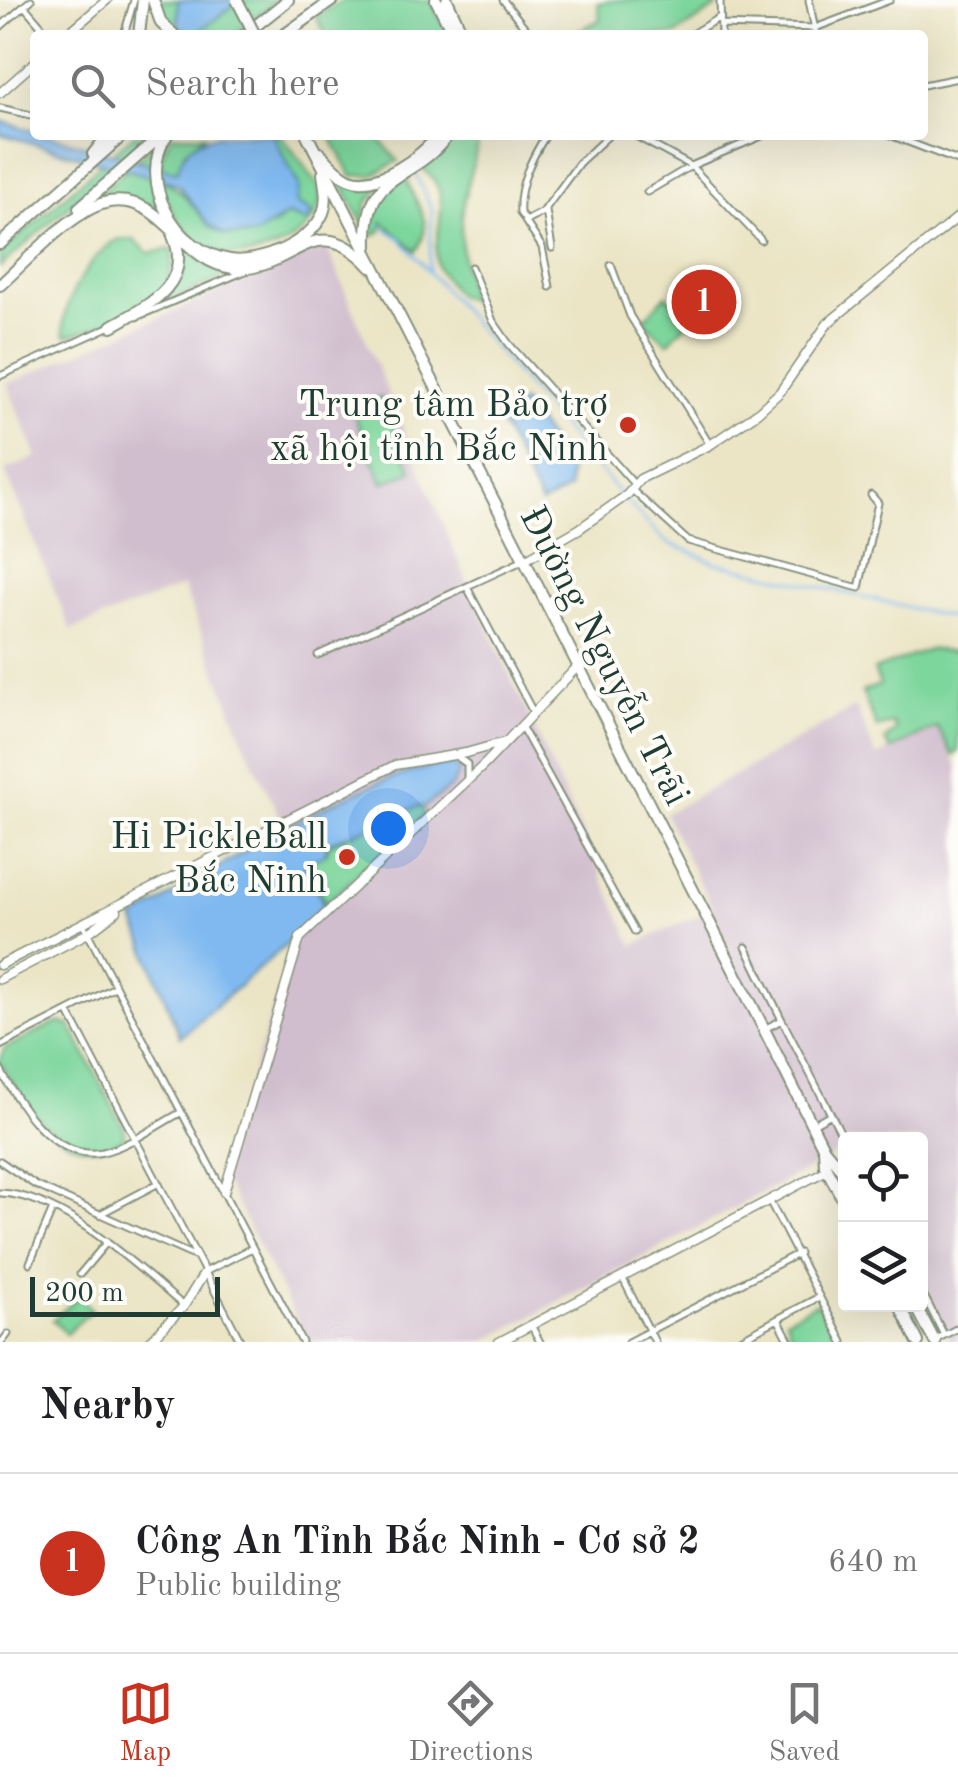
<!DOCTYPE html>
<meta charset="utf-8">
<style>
:root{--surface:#fff;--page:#f6f6f6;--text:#202124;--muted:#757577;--line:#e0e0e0;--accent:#c8321e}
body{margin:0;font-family:"Old Standard TT",serif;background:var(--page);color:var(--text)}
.controls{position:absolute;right:30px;bottom:30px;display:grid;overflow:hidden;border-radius:10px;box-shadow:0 10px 40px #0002}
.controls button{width:90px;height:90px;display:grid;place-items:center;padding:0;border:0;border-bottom:2px solid var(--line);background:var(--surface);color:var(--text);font:50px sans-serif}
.scale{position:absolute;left:30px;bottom:25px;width:190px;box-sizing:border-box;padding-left:10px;border:5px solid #1f3d34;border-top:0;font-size:28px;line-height:35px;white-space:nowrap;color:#1f3d34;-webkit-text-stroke:8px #fdfcf7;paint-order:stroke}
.you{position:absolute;left:388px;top:828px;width:35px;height:35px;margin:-25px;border:8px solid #fff;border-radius:50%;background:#1a73e8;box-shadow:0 0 0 15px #1a73e833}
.badge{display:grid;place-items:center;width:65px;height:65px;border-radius:50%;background:var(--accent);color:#fff;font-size:32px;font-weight:700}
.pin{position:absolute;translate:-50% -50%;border:5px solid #fff;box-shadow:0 2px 10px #0006}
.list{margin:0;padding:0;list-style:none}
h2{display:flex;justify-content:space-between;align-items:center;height:130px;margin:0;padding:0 40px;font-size:42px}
h2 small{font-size:32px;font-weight:400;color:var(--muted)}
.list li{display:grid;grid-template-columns:65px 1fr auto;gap:30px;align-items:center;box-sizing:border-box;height:180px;padding:0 40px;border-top:2px solid var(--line)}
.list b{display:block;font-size:38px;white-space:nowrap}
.list p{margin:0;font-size:32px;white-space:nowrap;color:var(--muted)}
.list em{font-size:32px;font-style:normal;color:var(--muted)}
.icon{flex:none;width:55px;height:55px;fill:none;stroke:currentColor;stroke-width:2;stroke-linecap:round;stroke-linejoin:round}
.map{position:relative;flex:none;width:958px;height:1342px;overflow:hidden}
.search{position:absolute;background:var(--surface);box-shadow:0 10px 40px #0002;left:30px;right:30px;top:30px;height:110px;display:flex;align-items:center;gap:25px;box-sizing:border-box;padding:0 35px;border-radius:10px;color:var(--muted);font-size:38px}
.sheet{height:310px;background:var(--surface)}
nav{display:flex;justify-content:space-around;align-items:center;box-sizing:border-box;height:140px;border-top:2px solid var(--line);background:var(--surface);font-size:28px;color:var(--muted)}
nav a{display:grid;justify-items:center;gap:5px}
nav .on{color:var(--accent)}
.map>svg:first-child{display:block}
.industrial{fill:#d0bdcd}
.green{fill:#7dd69c;stroke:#4e8a68;stroke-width:2.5}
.water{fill:#7fb9f0;stroke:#4f7b92;stroke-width:2.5}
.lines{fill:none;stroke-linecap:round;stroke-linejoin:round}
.stream{stroke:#7fb9f0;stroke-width:2.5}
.street-casing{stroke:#85917d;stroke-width:9}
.secondary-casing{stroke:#85917d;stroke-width:11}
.highway-casing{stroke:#85917d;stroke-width:14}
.street{stroke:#fff;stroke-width:5}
.secondary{stroke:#fff;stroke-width:8}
.highway{stroke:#fff;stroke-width:10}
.highway-bridge-casing{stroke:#85917d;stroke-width:14;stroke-linecap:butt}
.highway-bridge{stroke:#fff;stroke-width:10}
.poi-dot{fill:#c8321e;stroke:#fdfcf7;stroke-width:4}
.labels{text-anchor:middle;stroke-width:8;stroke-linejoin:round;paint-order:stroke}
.poi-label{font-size:38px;fill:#1f3d34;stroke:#fdfcf7;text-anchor:end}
.street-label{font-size:38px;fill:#1f3d34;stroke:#fdfcf7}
</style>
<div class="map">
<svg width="958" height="1342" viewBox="0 0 958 1342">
<rect width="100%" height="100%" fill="#fdfcf7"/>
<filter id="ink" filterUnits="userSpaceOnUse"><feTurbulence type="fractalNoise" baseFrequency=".01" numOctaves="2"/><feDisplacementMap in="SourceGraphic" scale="20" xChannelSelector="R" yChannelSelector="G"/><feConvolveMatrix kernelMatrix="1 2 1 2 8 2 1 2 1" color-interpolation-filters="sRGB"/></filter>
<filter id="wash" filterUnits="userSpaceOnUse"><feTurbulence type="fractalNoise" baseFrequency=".0048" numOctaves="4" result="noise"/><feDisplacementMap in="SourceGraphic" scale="40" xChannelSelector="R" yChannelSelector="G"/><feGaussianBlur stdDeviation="2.25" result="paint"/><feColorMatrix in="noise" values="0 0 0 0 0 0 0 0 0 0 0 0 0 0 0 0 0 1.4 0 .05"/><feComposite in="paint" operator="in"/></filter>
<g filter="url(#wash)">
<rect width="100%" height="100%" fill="#ebe5c6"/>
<path class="industrial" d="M326,245l141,336 166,364 80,-36 -48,-95 191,-107 20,50 61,-28 21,39v574h-8l-29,-58 -1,-144h-74l-1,9 -362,193h-175l-87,-168 72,-231 31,-35 -78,-161 -63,-161 -112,44 -66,-159 32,-14 -30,-73z"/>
<path class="green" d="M155,0h122l-45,35h-53l-13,-10z
M343,0h87l19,35h-123l-10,-18z
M616,0h100l1,7 -42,28h-106l31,-15 -2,-17z
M133,135h15l-148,132v-13z
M171,135h34l-20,16 -7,21 -21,-6z
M273,135h8l41,55c1,53 -82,83 -122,54 -23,-18 -32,-39 -42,-65 31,9 38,41 66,56l49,-9 14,-11 23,3 2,-6 -16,-9 3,-17z
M330,135h46l22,26 -26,14 -20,1z
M453,135h28c-19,65 -29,100 -9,166l-15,-6 -19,-26c-10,-38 24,-72 -19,-103z
M159,140c-11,29 -11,52 7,78l-45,-21 -29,3z
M390,174l-24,31 -2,21 -24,-46 18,5z
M406,174c3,28 33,42 10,77l-33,-29 -2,9 -9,5 5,-36z
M119,239l15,1 15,13 23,-4c2,15 -2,34 -13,45 -15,15 -73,39 -94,42 -10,-24 28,-87 54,-97z
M180,246l48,29 -67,29 15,-23z
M666,295l25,23 -23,25 -25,-22z
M381,398l31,73 -29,12 -31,-73z
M929,649l29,3v100l-5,3 -16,-28 -47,23 -5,-10 11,-10 -3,-7 -16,5 -15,-36 18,-7 -6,-15z
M420,806l6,7 -100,90 -18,-42 19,-8 2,-9z
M58,1022l12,3 55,105 -2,9c-58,32 -99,-34 -123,-77l4,-13z
M79,1296l13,14 -26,24 -13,-14z
M815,1304l6,3 18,35h-46l-7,-23z"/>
<path class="water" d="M178,0h63l-47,35 -16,-9z
M0,121l35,10v4h14l128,37c11,-47 57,-37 96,-37l26,51 -3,17 16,9 -5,10 -20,-7 -34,21 -29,-1 -17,-12 -29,-39 -178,-50z
M522,402l47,63v24l-28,15 -42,-83z
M454,764l5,7 -7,15 -29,22 -3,-3 -92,38 -3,11 -20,11 19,40 -30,33 -114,99 -46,-118c79,-48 232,-151 320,-155z"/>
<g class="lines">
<path class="stream" d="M415,172l17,38 -3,60
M381,226l19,12 226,263 40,41 51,21 241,56"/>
</g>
</g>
<g filter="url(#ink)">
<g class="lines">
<defs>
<path id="street" d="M503,0l28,35
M720,0l1,35
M809,0l7,35
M25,7l24,28
M721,25l94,3 75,-28
M0,27l31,-27
M124,35l10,-35
M690,35l30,-18
M923,85l35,-7
M0,108l35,8
M546,135c-15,24 -28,50 -26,78l6,8 17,-9 36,-49 30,-28
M634,135l57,31 73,-31
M890,135l68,26
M647,192l44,-26 70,74
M546,211l6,37
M525,221l17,26 8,40
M611,265l19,51 80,129
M471,267l22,54 16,23 125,140
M136,317l109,-46
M0,376l111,-50
M632,490l56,51 171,47 19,-85 -7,-8
M468,589l66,125
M318,655l206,-95
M521,726l114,206
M456,756l11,8v14
M82,922l220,420
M746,947l36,73
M68,1011l137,261 47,-24
M766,1028l16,-8 64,123
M0,1046l115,-59
M0,1069c19,36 53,93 103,83 26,-6 53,-26 77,-39
M811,1125l20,-11
M0,1161l35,24 159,71
M0,1193c63,2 137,74 184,113
M769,1200l74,142
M100,1214l55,-29
M30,1263l22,-52
M80,1274l27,-32
M206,1274l35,68
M622,1277l33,65
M920,1288l24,47
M778,1319l12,23
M531,1325l9,17
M933,1341l25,-13
M2,1342l6,-8
M628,1342l171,-89
M735,1342l84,-45"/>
<path id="secondary" d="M66,35l41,-35
M0,93l35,-31
M525,560l54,-31 48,-34 13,-16 70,-34 47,-32 23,-21 48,-69 130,-106
M0,965l395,-200 71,-12 39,-11
M0,979l88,-46 29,-22
M224,1192l76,-254 186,-175 93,-98
M149,1342l35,-36 21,-34
M499,1342l328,-172"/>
<path id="highway" d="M153,0l8,23 13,12
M436,0l18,35
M447,0l16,35
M139,35l4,-35
M244,35l44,-35
M284,35l49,-35
M167,135c-31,46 8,117 63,125 28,5 82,-18 93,-47 5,-13 2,-26 0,-39
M307,135l457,894 60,120 1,17 21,39
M320,153c8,9 18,21 30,26 28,11 72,-24 89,-44
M93,154l15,-19
M79,208l83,-73
M0,244l123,-109
M367,246c-3,-79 43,-60 81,-111
M0,285c27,-24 74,-77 109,-83 55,-9 72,61 124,66 60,6 80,-64 138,-1
M112,326c35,-20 82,-42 61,-90
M824,1149l22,26
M899,1304l19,38
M915,1304l20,38"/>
</defs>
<use href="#street" class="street-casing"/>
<use href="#secondary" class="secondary-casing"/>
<use href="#highway" class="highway-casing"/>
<use href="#street" class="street"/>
<use href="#secondary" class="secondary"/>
<use href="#highway" class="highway"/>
<defs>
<path id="highway-bridge" d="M237,0l18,35"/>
</defs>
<use href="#highway-bridge" class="highway-bridge-casing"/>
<use href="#highway-bridge" class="highway-bridge"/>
</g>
</g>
<g class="poi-dot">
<circle cx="628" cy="425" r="10"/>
<circle cx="347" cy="857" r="10"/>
</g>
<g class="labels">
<g class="poi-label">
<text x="608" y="416">Trung tâm Bảo trợ<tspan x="608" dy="44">xã hội tỉnh Bắc Ninh</tspan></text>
<text x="327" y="848">Hi PickleBall<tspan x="327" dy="44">Bắc Ninh</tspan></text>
</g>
<g class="street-label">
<text transform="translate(606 655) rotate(63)" y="13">Đường Nguyễn Trãi</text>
</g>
</g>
</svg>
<div class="controls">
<button><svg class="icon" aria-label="locate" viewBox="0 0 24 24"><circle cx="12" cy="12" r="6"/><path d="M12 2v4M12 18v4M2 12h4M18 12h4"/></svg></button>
<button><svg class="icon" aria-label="layers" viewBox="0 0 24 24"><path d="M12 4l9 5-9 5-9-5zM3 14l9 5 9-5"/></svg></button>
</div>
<div class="scale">200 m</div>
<div class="you"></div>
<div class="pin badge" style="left:704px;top:302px">1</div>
<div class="search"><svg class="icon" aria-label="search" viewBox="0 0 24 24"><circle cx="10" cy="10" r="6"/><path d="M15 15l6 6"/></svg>Search here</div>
</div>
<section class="sheet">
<h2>Nearby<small></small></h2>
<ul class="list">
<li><span class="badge">1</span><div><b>Công An Tỉnh Bắc Ninh - Cơ sở 2</b><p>Public building</p></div><em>640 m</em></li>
</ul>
</section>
<nav>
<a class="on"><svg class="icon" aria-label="map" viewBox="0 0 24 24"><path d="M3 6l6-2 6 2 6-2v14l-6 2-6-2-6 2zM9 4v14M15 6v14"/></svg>Map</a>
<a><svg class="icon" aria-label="directions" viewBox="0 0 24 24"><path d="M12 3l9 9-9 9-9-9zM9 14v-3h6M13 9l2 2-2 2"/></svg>Directions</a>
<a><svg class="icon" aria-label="saved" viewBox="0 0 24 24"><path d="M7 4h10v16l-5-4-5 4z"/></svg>Saved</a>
</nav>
